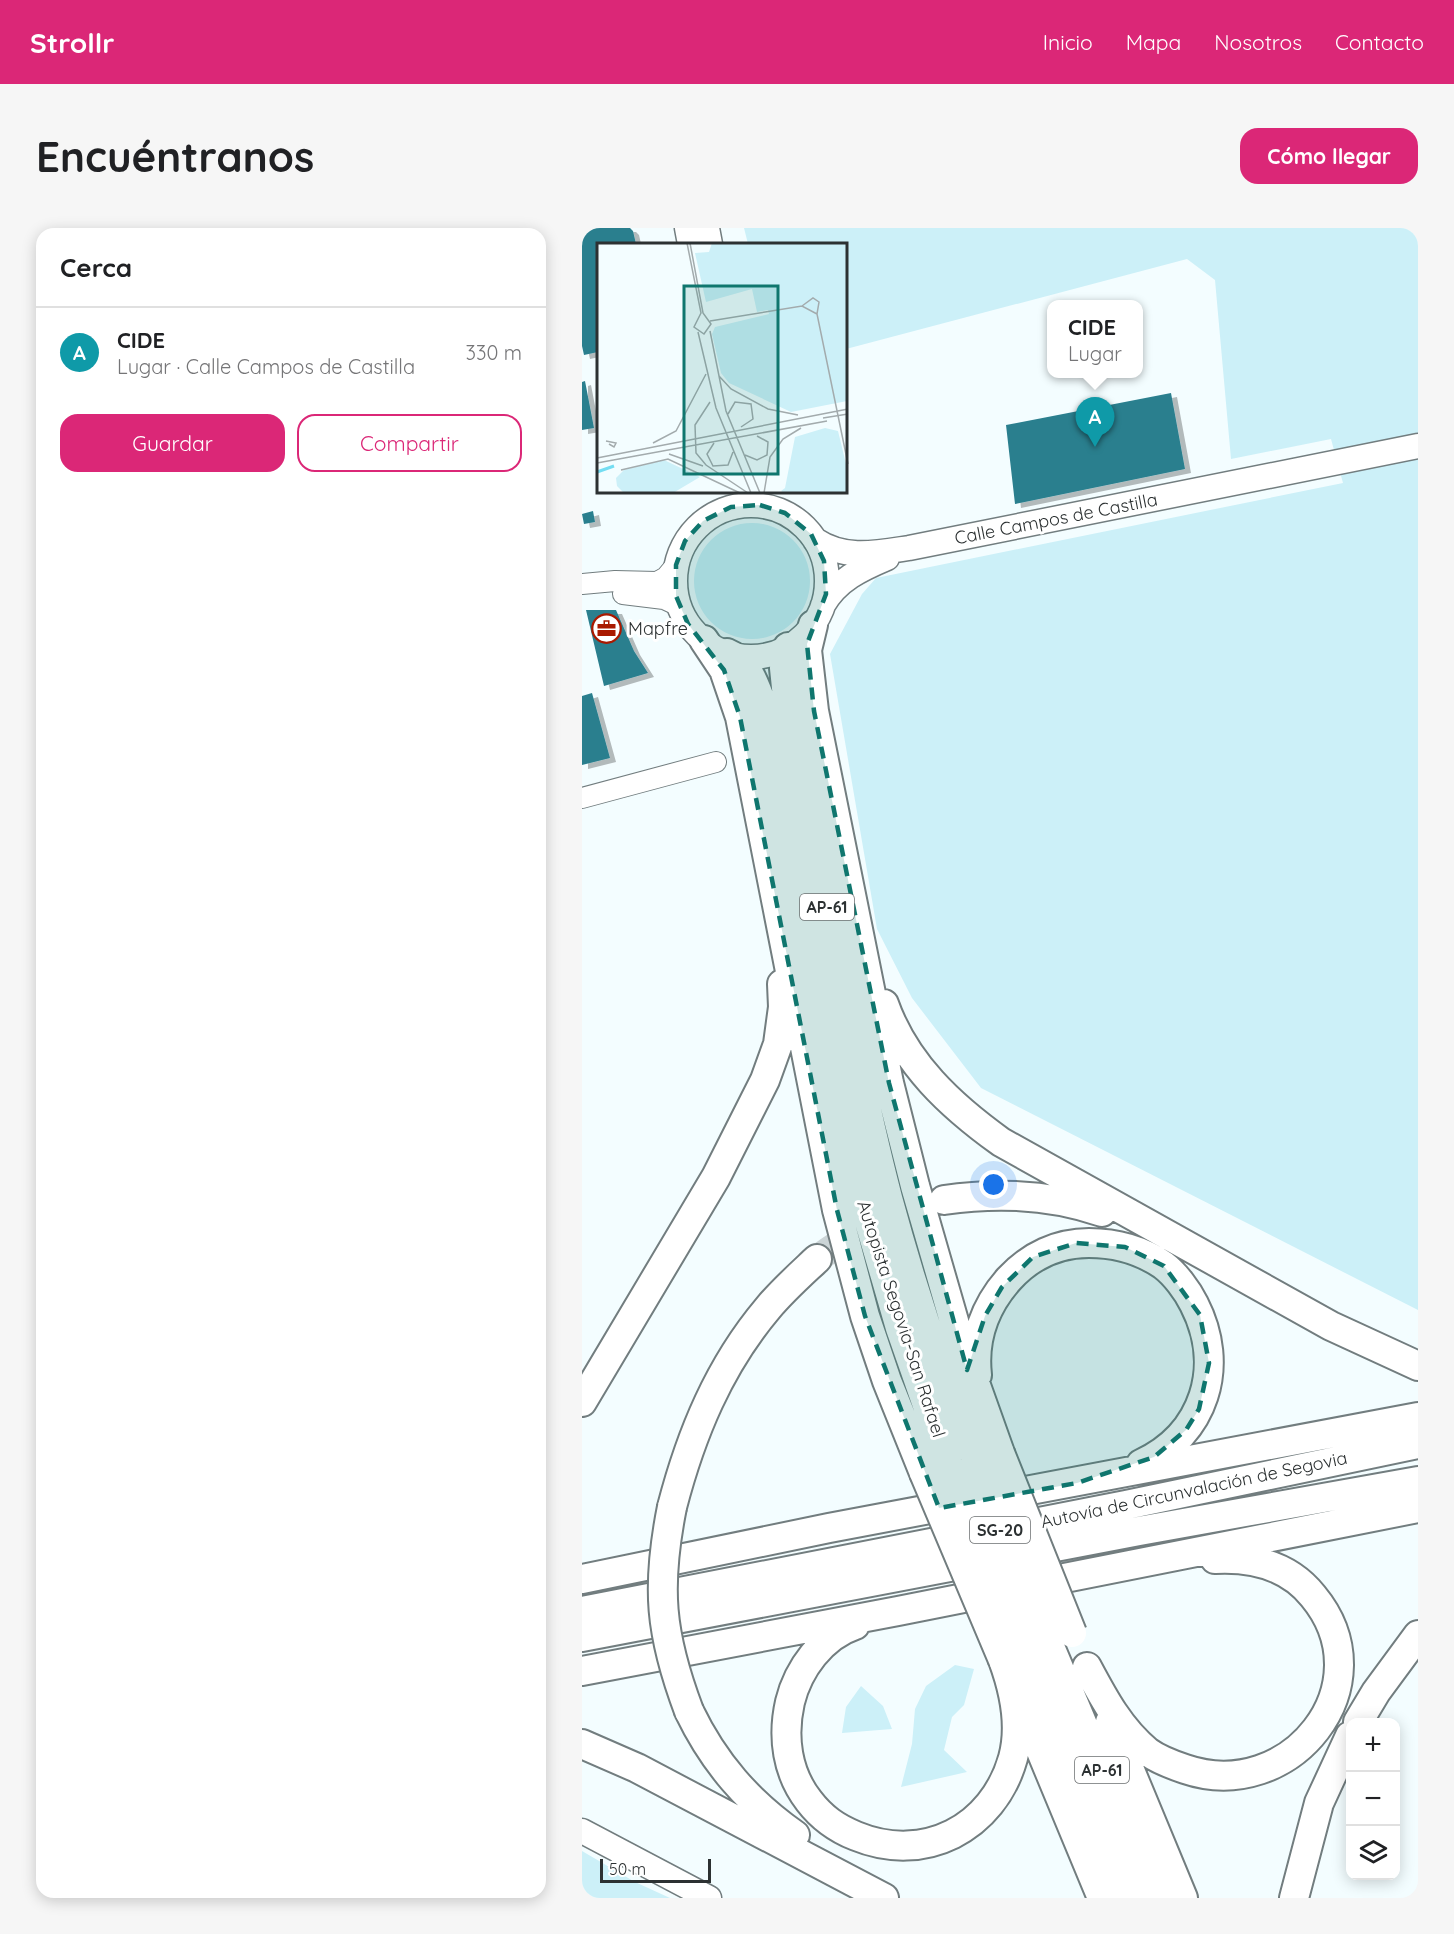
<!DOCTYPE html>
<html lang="es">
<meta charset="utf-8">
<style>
:root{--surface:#fff;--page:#f6f6f6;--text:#202124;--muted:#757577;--line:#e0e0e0;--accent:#db2777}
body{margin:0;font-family:Quicksand,sans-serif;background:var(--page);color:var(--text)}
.controls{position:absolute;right:18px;bottom:18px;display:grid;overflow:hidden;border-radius:12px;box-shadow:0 3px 15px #0003}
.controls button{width:54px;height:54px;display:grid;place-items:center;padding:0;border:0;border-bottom:2px solid var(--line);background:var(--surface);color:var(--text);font:30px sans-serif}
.scale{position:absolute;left:18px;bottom:15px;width:111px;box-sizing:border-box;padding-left:6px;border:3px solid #2c3132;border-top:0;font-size:16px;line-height:21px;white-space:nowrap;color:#2c3132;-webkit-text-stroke:4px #fff;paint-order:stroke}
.you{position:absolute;left:412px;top:957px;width:21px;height:21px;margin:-15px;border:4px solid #fff;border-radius:50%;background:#1a73e8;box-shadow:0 0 0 9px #1a73e833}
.badge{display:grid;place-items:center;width:39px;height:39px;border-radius:50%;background:var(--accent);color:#fff;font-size:20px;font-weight:700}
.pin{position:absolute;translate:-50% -50px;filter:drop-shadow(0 2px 3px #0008)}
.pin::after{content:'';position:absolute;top:32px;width:21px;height:18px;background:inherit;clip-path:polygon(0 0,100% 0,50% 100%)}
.popup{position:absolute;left:465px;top:72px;width:96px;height:78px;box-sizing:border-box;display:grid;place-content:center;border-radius:12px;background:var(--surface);filter:drop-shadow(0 2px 4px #0005);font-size:20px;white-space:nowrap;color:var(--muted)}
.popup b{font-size:22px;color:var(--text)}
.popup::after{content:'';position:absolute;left:50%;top:100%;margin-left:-12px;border:12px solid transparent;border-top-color:var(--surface)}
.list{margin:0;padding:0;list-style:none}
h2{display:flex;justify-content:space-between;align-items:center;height:78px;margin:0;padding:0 24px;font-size:26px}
h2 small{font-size:20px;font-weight:400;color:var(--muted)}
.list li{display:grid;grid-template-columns:39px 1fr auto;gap:18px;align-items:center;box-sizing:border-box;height:90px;padding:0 24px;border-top:2px solid var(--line)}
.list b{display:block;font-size:22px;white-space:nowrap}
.list p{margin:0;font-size:20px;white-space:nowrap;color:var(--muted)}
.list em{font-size:20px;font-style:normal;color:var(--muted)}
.actions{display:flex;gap:12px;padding:18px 24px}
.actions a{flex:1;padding:14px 0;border:2px solid var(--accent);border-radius:18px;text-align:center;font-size:21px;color:var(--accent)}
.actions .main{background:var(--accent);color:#fff}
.icon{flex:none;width:33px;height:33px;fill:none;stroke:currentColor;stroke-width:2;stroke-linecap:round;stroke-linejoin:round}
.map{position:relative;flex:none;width:836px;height:1670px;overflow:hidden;border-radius:18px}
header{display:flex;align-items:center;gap:36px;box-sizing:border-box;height:84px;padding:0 30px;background:var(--accent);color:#fff}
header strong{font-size:28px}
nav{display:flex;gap:33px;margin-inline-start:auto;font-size:21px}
.intro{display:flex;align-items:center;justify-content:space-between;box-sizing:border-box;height:144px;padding:0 36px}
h1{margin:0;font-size:42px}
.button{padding:15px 27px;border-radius:18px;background:var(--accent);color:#fff;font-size:21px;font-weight:700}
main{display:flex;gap:36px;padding:0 36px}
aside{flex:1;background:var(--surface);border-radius:18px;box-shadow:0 3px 15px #0003}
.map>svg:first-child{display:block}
.green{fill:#ccf0f8}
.building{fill:#2b7f8e;filter:url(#shadow)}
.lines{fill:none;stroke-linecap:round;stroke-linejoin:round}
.highway-tunnel{stroke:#cbd4d6;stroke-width:28;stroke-dasharray:28 14;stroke-linecap:butt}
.minor-casing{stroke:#727d7f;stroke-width:22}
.major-casing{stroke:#727d7f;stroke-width:27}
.highway-casing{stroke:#727d7f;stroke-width:32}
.minor{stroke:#fff;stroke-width:20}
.major{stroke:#fff;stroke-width:24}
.highway{stroke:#fff;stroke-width:28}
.highway-bridge-casing{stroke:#727d7f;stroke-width:32;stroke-linecap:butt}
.highway-bridge{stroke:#fff;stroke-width:28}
.marked{fill:#0f766e;fill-opacity:0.2;stroke:#0f766e;stroke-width:4.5;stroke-dasharray:12 8;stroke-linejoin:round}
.labels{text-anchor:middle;stroke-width:6;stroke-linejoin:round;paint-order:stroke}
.shield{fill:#fff;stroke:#6b6f70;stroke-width:1.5}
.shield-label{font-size:16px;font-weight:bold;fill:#2c3132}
.street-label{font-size:18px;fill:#2c3132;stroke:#fff}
.poi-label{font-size:18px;fill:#2c3132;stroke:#fff;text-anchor:start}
.inset-river{fill:none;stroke:#73ddf2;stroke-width:3}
.inset-road{fill:none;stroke:#a3abad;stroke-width:1.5}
.view{fill:#0f766e;fill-opacity:0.15;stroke:#0f766e;stroke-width:3}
.inset-edge{fill:none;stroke:#2c3132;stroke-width:3}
</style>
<header>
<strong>Strollr</strong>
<nav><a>Inicio</a><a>Mapa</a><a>Nosotros</a><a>Contacto</a></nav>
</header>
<div class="intro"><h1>Encuéntranos</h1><a class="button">Cómo llegar</a></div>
<main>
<aside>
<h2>Cerca<small></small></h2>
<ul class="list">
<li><span class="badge" style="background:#0f9aa8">A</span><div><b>CIDE</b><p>Lugar · Calle Campos de Castilla</p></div><em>330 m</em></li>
</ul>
<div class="actions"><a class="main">Guardar</a><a>Compartir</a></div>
</aside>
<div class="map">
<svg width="836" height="1670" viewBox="0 0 836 1670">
<defs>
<filter id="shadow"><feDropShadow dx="6" dy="4" stdDeviation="0" flood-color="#0004"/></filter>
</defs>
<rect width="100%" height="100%" fill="#f3fdff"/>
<path class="green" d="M162,0h674v1082l-437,-222 -69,-90 -35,-69 -47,-275 32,-60 14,-16 467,-95 -12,-44 -100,20 -16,-179 -28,-21 -341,90v-105h-98z
M112 353a58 58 0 1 1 116 0a58 58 0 1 1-116 0Z
M373,1437l19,4 -10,36 -12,12 -8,33 23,22 -66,15 11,-43 3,-35 11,-23z
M279,1458l22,20 9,23 -50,4 4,-26z
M0,1623l53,31 35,16h-88z"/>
<path class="building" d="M0,0h48l3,3 3,13h-38v108l-14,3 -2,-9z
M3,153l9,47 -12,2v-48z
M589,165l14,76 -170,35 -9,-79z
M11,283l2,11 -11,2 -2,-10z
M4,382h30l18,41 14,22 -44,13z
M10,465l18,65 -28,7v-69z"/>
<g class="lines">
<path class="highway-tunnel" d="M235,1031c41,-30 77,-49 127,-59"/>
<defs>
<path id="minor" d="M0,356l33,-3 42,1 9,-5 10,-12
M41,366l41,5 15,7
M0,570l134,-36"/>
<path id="major" d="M105,0l3,16
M125,0l3,16
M93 353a76 76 0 1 1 152 0a76 76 0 1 1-152 0Z
M233,312c30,20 61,13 94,8l509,-102
M241,377c14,-25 38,-36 64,-47
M0,1603l127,67"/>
<path id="highway" d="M231,397l-6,25 7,61 75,372 26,103 43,149 42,118
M122,412l20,30 16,47 97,493 28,106 22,65 37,92
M206,419l-4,21 4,39c35,163 58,329 100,491 24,89 53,177 87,263
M145,425c20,8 27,30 34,48l75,377 27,123 37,127 48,137
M302,776c21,60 67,102 117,138l330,184 87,40
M362,972c54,-8 106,-6 158,12
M395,1147c-4,-36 8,-69 32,-96 21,-23 49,-36 80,-36 26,0 52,7 74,22 12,9 24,25 31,39 32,62 11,130 -53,160
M0,1174l134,-225 49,-97 13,-36 5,-37 -1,-23
M90,1279c19,-73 47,-141 96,-199 15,-18 32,-33 49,-49
M0,1351l247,-51 589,-111
M0,1383l544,-106 292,-61
M273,1397c-33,11 -57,44 -65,77 -8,35 -3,71 19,99 13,17 27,27 47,35 68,28 137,-7 157,-78 9,-33 1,-68 -10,-98
M0,1409l557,-106 279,-50
M466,1414l108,256
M442,1422l105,248
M505,1439c17,32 33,62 61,85 11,8 25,13 37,17 105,36 202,-84 128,-173 -24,-30 -60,-39 -98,-37
M0,1443l316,-60 520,-103
M439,1475l81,195
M107,1483c25,52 59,91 106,124
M528,1494l73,176
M776,1494l18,-30 42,-57
M0,1516l55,24 247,130
M712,1670l25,-95 31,-67"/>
</defs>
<use href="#minor" class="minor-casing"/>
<use href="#major" class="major-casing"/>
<use href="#highway" class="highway-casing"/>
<use href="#minor" class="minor"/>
<use href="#major" class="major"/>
<use href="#highway" class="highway"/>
<defs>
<path id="highway-bridge" d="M418,1225l72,180
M393,1233l73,181
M366,1237l76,185
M342,1245l79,187
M90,1279c-16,80 -12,127 17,204"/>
</defs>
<use href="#highway-bridge" class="highway-bridge-casing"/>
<use href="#highway-bridge" class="highway-bridge"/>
</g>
<path class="marked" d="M178,277l25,8 26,21 13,27 2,33 -19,50 7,67 75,372 78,287 18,-54 17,-29 31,-30 43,-14 49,4 39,19 36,49 9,48 -10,46 -13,21 -32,27 -77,26 -138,25 -74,-192 -28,-106 -97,-493 -16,-47 -36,-46 -12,-28v-31l9,-24 18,-20 28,-14z"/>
<defs>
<symbol id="office-ring" viewBox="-11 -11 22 22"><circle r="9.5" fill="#fff" stroke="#a91900" stroke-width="1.5"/><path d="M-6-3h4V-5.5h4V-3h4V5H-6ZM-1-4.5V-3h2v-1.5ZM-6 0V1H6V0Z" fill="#a91900"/></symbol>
</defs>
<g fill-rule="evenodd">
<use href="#office-ring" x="8" y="384" width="33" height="33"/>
</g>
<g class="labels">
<g class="shield">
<rect x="218" y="666" width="54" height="26" rx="4.5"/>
<rect x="388" y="1289" width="60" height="26" rx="4.5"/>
<rect x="493" y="1529" width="54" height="26" rx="4.5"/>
</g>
<g class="shield-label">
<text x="245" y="685">AP-61</text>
<text x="418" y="1308">SG-20</text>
<text x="520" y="1548">AP-61</text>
</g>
<g class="street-label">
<text transform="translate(474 291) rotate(-11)" y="6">Calle Campos de Castilla</text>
<text transform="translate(319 1091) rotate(72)" y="6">Autopista Segovia-San Rafael</text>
<text transform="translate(612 1262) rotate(-12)" y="6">Autovía de Circunvalación de Segovia</text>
</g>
<g class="poi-label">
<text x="46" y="407">Mapfre</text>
</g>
</g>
<g transform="translate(15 15)">
<rect width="250" height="250" fill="#f3fdff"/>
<path d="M115,0h135v158l-56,11 -62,-29 -8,-10 -9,-39 3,-7 54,-13 -1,-4 -11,2 -5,-23 -46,13 -11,-49 14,-1zM228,185l13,3 9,37v25h-63l-3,-2 4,-3 10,-51zM67,217l36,17 -27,16h-49l-7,-7 -1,-8 8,-8z" fill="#ccf0f8"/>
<path class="inset-river" d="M0,229l17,-6"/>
<path class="inset-road" d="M90,0l14,70 -7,14 10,7 7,-10 -8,-11 -13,-70M205,63l11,-8 6,4 -2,12 31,150M113,78l92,-15 15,8M113,88l16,80 34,82M101,89l18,76 35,85M122,133l12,13 37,20 30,6M113,159l-15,23 1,28 10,12 42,28M131,171l7,-12 16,2 2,15 -12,8M226,175l25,-4M9,198l10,2 -2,4 -5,-3M56,200l23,-12 30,-57M117,200l-7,11 6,12 15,-1 5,-13M72,211l34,12M148,212l12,5 10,-5 1,-13 -11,-6M0,215l251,-49M0,220l230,-42M24,227l47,-11 72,34M167,250l6,-36 13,-18 18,-11"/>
<path class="view" d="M87,43h94v188h-94z"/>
<rect width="250" height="250" class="inset-edge"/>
</g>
</svg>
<div class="controls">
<button>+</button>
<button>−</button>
<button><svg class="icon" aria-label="layers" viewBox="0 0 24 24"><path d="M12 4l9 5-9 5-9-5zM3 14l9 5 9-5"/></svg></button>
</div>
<div class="scale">50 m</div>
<div class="you"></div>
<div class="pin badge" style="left:513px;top:219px;background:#0f9aa8">A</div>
<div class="popup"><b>CIDE</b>Lugar</div>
</div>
</main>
